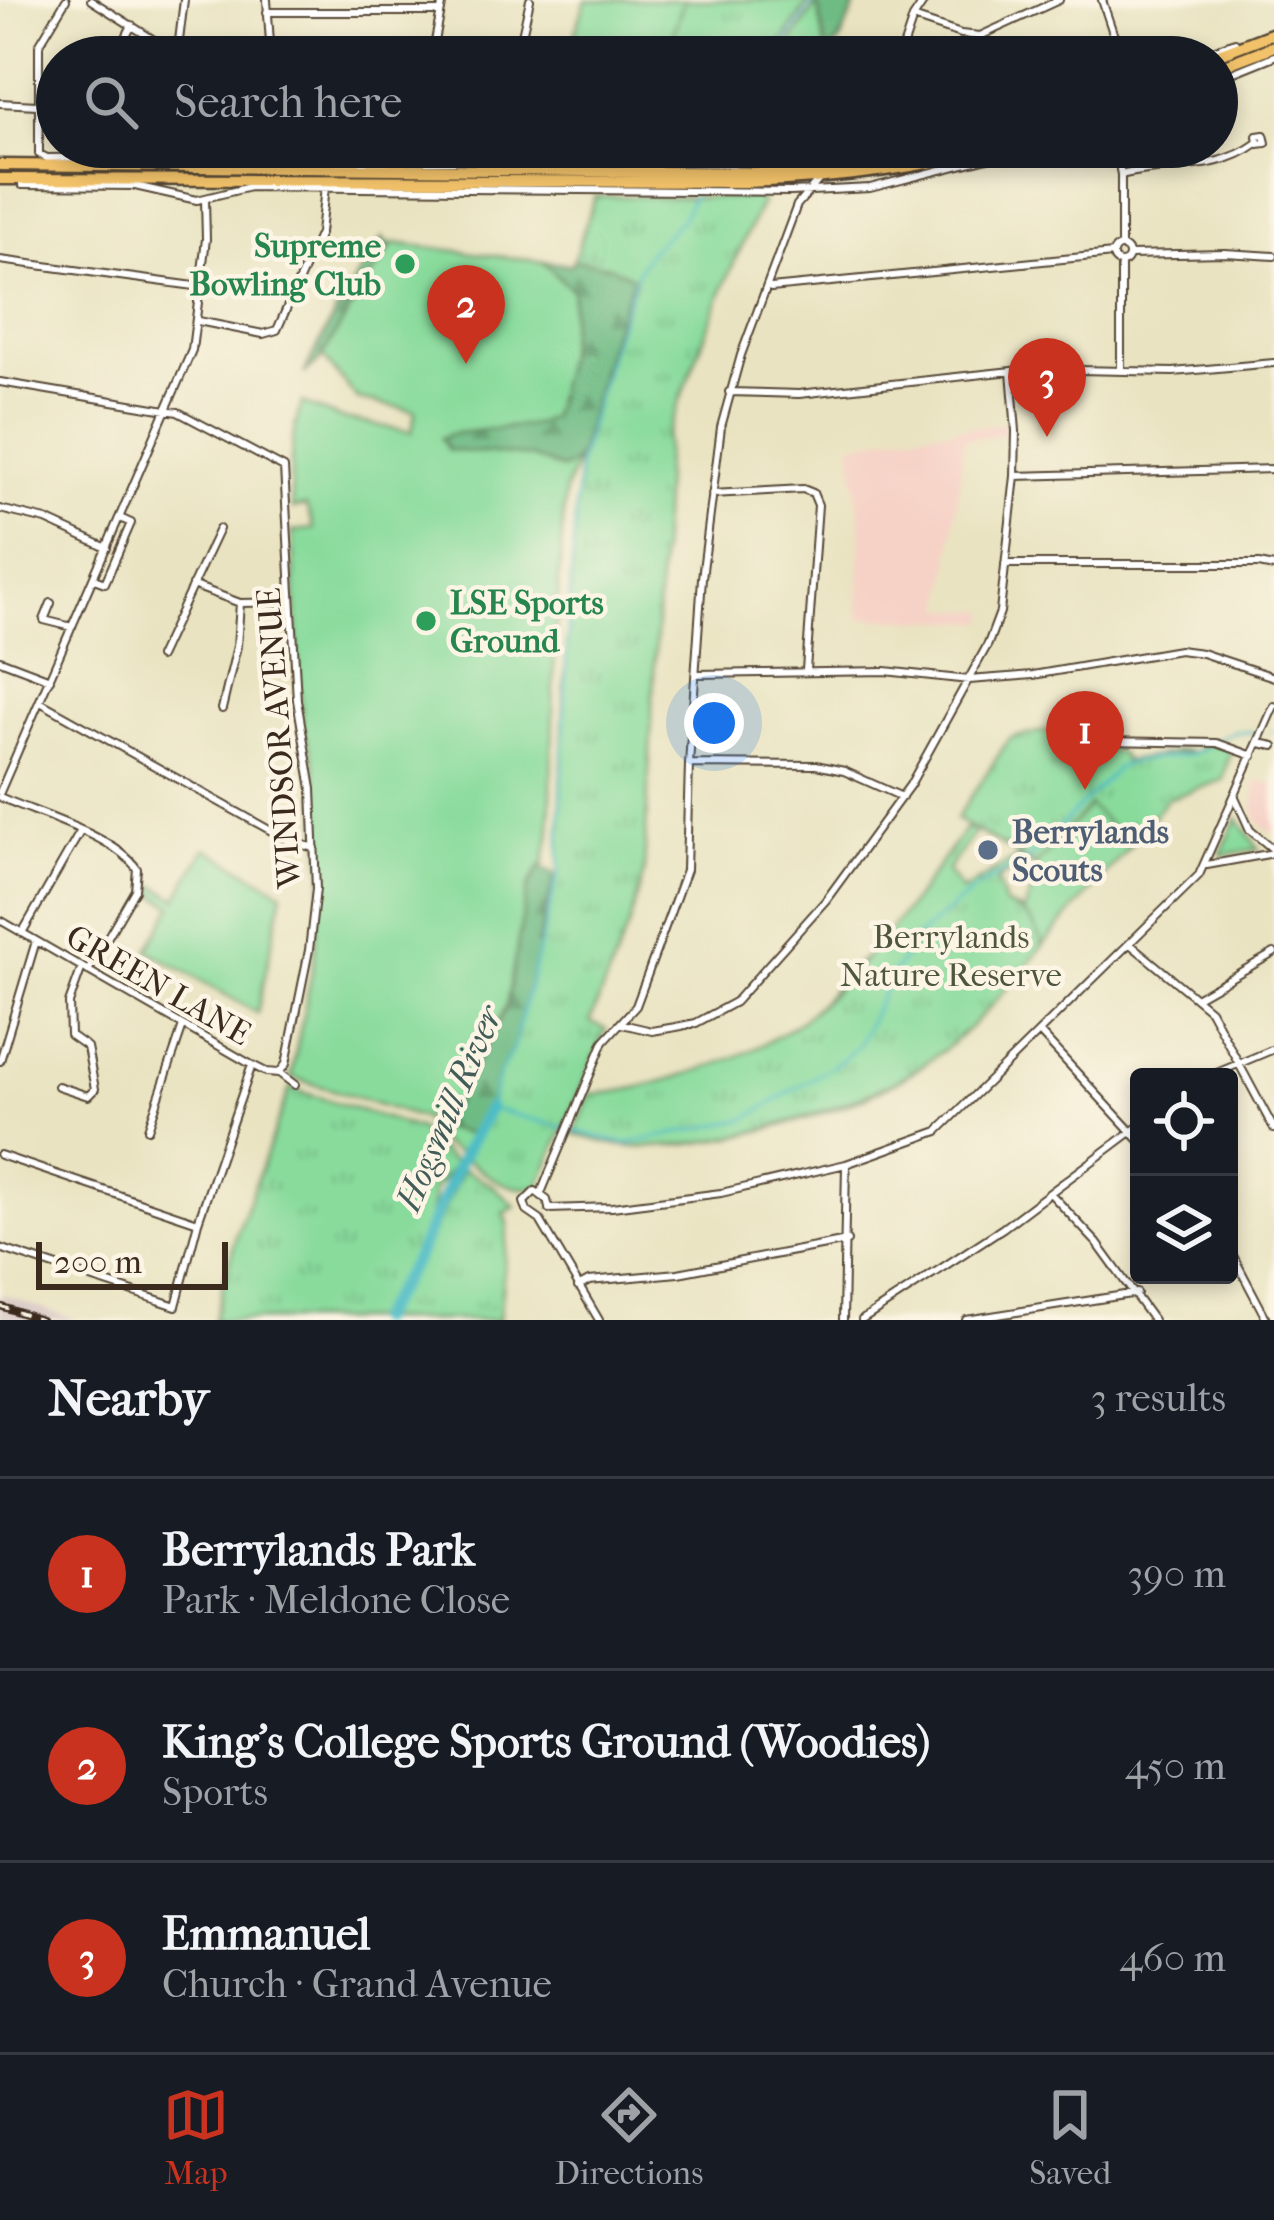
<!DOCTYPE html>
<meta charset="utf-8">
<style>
:root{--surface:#171b24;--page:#20242c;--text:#f1f3f6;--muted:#9ea1a6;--line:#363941;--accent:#c8321e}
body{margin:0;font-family:"IM FELL French Canon",serif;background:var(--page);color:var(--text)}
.controls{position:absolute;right:36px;bottom:36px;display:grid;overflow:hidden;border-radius:12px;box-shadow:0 6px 18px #0003}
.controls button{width:108px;height:108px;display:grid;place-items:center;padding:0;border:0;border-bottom:3px solid var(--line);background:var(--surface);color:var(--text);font:60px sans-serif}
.scale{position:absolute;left:36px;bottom:30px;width:192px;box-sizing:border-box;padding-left:12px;border:6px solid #3b2a1e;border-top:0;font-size:33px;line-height:42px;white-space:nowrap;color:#3b2a1e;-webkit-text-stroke:9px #fcf5e5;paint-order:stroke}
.you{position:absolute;left:714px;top:723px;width:42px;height:42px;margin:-30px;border:9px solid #fff;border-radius:50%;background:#1a73e8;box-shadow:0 0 0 18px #1a73e833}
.badge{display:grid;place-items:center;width:78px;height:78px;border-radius:50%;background:var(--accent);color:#fff;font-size:39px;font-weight:700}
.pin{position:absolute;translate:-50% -99px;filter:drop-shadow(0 3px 6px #0008)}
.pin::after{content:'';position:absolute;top:63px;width:42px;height:36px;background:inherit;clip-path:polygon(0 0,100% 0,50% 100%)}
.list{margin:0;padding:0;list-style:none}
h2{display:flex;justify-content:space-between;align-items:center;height:156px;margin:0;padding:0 48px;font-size:51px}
h2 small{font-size:39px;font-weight:400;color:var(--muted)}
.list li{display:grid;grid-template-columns:78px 1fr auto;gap:36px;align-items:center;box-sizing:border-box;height:192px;padding:0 48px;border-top:3px solid var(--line)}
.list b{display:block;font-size:45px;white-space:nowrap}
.list p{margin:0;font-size:39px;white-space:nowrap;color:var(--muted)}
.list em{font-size:39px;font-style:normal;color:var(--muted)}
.icon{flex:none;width:66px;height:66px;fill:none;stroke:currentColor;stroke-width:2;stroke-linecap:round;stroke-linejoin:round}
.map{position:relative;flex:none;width:1274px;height:1320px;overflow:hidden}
.search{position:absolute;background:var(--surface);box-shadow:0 6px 18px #0003;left:36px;right:36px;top:36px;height:132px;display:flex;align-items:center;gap:30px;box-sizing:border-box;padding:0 42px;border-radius:66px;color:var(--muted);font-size:45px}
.sheet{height:732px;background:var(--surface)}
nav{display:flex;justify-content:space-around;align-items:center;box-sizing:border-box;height:168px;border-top:3px solid var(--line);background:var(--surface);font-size:33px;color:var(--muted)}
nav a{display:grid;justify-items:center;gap:6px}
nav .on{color:var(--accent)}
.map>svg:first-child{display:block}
.built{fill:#f6d1c6}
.railway{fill:#d1bfbf}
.green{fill:#89db9c;stroke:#62825d;stroke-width:3}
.forest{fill:url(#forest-firs);stroke:#547251;stroke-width:3}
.park{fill:url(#park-tufts);stroke:#62825d;stroke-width:3}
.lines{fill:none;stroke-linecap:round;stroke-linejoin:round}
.stream{stroke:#4ebcc6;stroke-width:3}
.river{stroke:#4ebcc6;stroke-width:12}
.minor-casing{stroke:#554636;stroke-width:10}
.highway-casing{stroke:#554636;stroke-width:15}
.minor{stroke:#fff;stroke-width:6}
.highway{stroke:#f2c26a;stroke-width:10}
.rail-casing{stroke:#3b2a1e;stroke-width:8}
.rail{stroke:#fcf5e5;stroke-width:3;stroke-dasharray:9;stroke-linecap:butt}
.leisure-dot{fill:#2e9e5b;stroke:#fcf5e5;stroke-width:4.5}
.service-dot{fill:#5c6f8a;stroke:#fcf5e5;stroke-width:4.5}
.labels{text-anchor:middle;stroke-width:9;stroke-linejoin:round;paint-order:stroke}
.leisure-label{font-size:33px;font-weight:bold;fill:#27864d;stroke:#fcf5e5;text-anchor:end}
.street-label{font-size:33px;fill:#3b2a1e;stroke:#fcf5e5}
.service-label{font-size:33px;font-weight:bold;fill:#4e5e75;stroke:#fcf5e5;text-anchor:start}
.park-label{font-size:33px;fill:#4e563e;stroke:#fcf5e5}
.water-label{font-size:36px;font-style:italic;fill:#425d59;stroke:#fcf5e5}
</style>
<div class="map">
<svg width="1274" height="1320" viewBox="0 0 1274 1320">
<defs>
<pattern id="forest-firs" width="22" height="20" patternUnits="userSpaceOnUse" patternTransform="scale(3)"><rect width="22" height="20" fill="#6ebb84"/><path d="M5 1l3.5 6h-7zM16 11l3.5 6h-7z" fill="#5c986b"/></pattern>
<pattern id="park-tufts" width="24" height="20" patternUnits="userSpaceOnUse" patternTransform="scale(3)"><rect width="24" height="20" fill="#89db9c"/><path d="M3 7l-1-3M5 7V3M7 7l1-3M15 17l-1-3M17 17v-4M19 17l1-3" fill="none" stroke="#77bc86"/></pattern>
</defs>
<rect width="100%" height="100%" fill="#fcf5e5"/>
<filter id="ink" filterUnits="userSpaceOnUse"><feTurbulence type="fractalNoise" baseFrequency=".00833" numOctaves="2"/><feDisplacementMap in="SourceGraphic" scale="24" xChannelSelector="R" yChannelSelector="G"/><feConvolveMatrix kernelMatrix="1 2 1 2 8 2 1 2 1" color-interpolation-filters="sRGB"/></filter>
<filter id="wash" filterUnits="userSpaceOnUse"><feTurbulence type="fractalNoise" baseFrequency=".004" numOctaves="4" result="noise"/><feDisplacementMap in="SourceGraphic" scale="48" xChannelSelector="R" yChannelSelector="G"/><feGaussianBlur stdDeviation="2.7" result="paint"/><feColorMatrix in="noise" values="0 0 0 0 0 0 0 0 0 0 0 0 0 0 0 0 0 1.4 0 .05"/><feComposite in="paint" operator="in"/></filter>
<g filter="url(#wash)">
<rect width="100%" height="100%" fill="#e9e3c1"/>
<path class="built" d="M1007,423l1,11 -44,5 -20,170 45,2 -3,11 -127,-4 2,-91 -10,-82 44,-10z
M1256,781l18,2v52l-16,-14 -4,-11z"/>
<path class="railway" d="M0,1294l76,26h-76z"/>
<path class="green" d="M586,0h98l-8,57h-109z
M815,7l4,2 7,43 -3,5h-42z
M394,243l175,22 62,17 -20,54 -34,126 -12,28 -10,150 -5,195 -40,178 -7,-2 -39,87 -40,21 -133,-42 23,-117 9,-88 -8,-107 -12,-40 -4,-46 -6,-148 21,-2 -8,-23 -14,3c-2,-35 -3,-72 10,-106l37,15 73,14 3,-21 -58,-12 -37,-46z
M1174,751h14l-98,54 40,40c-29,36 -60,69 -90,104 -35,41 -72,84 -116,115 -72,51 -191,79 -278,83 -24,1 -48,-7 -72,-13l17,-40c66,-1 162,-35 214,-77 23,-19 40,-46 65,-64 47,-34 97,-64 147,-95l7,6 -27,16 8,25 19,6 15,-40 -31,-23 139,-89 18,-1z
M1237,818l22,31 -37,6 -1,-2z
M206,848l77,44 -26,121 -109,-63 25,-44 -22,-14 3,-7 23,13z
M425,1124l46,10 -11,21 -18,-11z"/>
<path class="forest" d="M819,0h39l-19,43 -13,9 -7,-42 -4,-3z
M595,196l41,74 -25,66 -34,126 -15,7 -31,-12 -83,-7 -7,-12 10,-4 86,-10 14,-7 16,-70 6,-56 -30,-29 26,3 5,-4z
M383,238l8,7 -73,117 -14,12 36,-70z
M540,867l15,7 -18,71 21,7 -68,179 -23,3 -39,-9 10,-12 16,-9 52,-97 22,-120z"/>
<path class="park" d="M684,0h126l-38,57h-106z
M626,147h67l-5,9 -66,-2z
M595,196l160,2 7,4 -36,78 -60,157 -22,435 -15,53 -39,97 16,7 -67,157c-28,9 -56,-13 -77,-30l27,-48 10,-34 14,-26 46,-177 5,-180 15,-229 35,-125 22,-59 -27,-12 -35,-6z
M1074,725l4,18 30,1 2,7 10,2 4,8c26,-2 47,-10 71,-9l11,-9 25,6 -8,31 -56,19 -37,46 -41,-39 -53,59 -80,-46 54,-81z
M966,828l10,3 -29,40 15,20 55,-33 7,6 -27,16 8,25c24,8 29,17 38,41 -35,43 -77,92 -125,122 -68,42 -219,89 -299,77 -15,-2 -30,-7 -45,-11l17,-40c31,-1 59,-9 90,-18 42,-13 89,-30 124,-59 63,-51 114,-123 161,-189z
M290,1088l127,40 38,36 -22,26c1,46 -32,93 -59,130h-160l23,-87z
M463,1169l29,16 24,22 -12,6 4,10 -9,97h-117l41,-67z"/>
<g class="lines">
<path class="stream" d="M776,57l39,-57
M697,159l3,-12
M695,193l-14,27 -33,33 -10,18 -24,66 -35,125 -11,157 -9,252 -46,177 -14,26 -10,34 136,36 121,-25 98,-60 14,-14 32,-67 31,-45 57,-46 52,-29 86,-89c27,-17 63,-4 92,-23
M1273,731h1
M1216,741l18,-9h19"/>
<path class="river" d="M377,1320l40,-64 45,-100 27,-48"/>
</g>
</g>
<g filter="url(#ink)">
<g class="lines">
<defs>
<path id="minor" d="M66,0l-27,45v109l8,4 136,-2
M91,0l63,40 24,7
M267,0l4,57
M1102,0l19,57
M267,12h173
M913,18l48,16 19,2 79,-36
M116,57l16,-32
M177,57l7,-57
M432,57l11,-57
M517,57l13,-57
M900,57l13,-39 12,-18
M1193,57l42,-15
M1217,79l57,-23
M0,103l37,2
M1264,135l2,8 -8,1 -1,-8z
M190,147l26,18
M1116,147l5,28v72
M199,148l56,13h220l14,-4 12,4 283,3 64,-12 60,-5
M413,160l2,-13
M1121,175c47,-13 94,-1 136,-32
M22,185l113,1 62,14 53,-13 541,5 79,-4 161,-41
M1113 255a8 8 0 1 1 16 0a8 8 0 1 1-16 0Z
M1130,255l95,-2 49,3
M0,260l202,27
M771,288l342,-34
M198,321l65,13 14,-4 43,-97 5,-46
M1121,371v-108
M0,382l178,30 106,56 13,232 15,89 4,100 -7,61 -23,114 -7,9
M729,392l70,2 231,-25 143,3 101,-9
M1015,476l259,-7
M712,494l91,-5 10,4 5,12 -12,165
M0,509l46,11 61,28
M1005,564h254l15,3
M94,579l11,4 26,-60 -11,-5
M192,585l48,18 51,-1
M51,603l-7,17 28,7
M159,657l60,-128
M0,660l50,19
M697,674l188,-3 84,9 64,-5 146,-25 23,3 72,24
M40,702l251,140 24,6
M222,709l15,-63 3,-43
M1099,724l5,17 113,2 36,13
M1259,743l15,3
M690,764l126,1 28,6 58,26
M0,792l192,-442 14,-111 -1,-40
M0,797c37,17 114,38 137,72l-2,21 -47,81
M1235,797l15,33 24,20
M1207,865l67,-12
M0,920l252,145 14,7 13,1 16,12
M22,933l58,-101
M1130,944l80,66 64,119
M1197,997l77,-44
M622,1024l30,7 24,-4 20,-4 39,-21 91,-102 84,-115 78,-141 12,-32 15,-136 1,-45 -5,-60
M1041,1034l98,106
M0,1061l36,-120
M1207,1077l67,-28
M58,1086l30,10 7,-7 -8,-42 -17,-12 -1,-32 13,-36
M148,1129l35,-103
M0,1155l198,67
M541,1193l63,-152 32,-35 50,-136 3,-106 13,-186 19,-151 20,-72 56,-150 21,-24
M1051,1194l46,49 56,77
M549,1208l-2,-8 -12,-9 -11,11 3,9 13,9 59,100
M549,1209l63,-2 109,-14 125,-29 92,-33 261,-256 75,-169
M0,1248l176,58 22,-84 54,-157
M1229,1248l38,72
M578,1287l11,-6 89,-8 169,-32
M843,1320l3,-156
M862,1320l141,-92 136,-102
M966,1320l171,-27"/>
<path id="highway" d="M1211,57l63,-24
M1217,68l57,-22
M0,165l782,8 59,-5 110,-21
M0,179l746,3c86,-3 169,-12 253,-35"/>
</defs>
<use href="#minor" class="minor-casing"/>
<use href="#highway" class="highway-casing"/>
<use href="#minor" class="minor"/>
<use href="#highway" class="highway"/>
<defs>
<path id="rail" d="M0,1306l41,14"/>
</defs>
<use href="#rail" class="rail-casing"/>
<use href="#rail" class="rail"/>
</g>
</g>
<g class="leisure-dot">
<circle cx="405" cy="264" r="12"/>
<circle cx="426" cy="621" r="12"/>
</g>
<circle class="service-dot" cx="988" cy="850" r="12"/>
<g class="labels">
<g class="leisure-label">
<text x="381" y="257">Supreme<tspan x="381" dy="38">Bowling Club</tspan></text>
<text x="450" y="614" text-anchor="start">LSE Sports<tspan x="450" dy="38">Ground</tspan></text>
</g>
<g class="street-label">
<text transform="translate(278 738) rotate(-94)" y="12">WINDSOR AVENUE</text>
<text transform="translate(159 984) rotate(30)" y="12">GREEN LANE</text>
</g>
<g class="service-label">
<text x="1012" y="843">Berrylands<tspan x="1012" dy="38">Scouts</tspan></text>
</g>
<g class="park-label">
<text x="951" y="948">Berrylands<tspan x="951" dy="38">Nature Reserve</tspan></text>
</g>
<g class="water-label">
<text transform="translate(448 1108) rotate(-67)" y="13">Hogsmill River</text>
</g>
</g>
</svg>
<div class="controls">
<button><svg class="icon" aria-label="locate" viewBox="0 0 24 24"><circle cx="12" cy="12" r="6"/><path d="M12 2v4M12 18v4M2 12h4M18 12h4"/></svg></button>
<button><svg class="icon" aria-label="layers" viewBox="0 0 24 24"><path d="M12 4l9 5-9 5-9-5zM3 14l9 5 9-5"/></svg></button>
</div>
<div class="scale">200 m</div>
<div class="you"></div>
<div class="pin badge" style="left:1085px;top:790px">1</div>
<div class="pin badge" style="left:466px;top:364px">2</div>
<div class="pin badge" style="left:1047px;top:437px">3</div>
<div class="search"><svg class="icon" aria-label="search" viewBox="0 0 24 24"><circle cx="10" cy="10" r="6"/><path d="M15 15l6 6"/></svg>Search here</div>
</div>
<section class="sheet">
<h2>Nearby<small>3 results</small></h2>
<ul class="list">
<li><span class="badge">1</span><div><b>Berrylands Park</b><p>Park · Meldone Close</p></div><em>390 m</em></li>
<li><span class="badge">2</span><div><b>King's College Sports Ground (Woodies)</b><p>Sports</p></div><em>450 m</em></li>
<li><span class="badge">3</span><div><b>Emmanuel</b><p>Church · Grand Avenue</p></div><em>460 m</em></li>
</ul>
</section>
<nav>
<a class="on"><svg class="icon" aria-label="map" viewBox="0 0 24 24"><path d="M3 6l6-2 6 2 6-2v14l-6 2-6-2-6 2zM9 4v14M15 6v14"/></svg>Map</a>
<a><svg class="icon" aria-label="directions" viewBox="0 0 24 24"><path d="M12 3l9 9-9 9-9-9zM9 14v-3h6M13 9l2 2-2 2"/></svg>Directions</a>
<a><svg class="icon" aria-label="saved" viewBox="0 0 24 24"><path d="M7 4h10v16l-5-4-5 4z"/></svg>Saved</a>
</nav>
